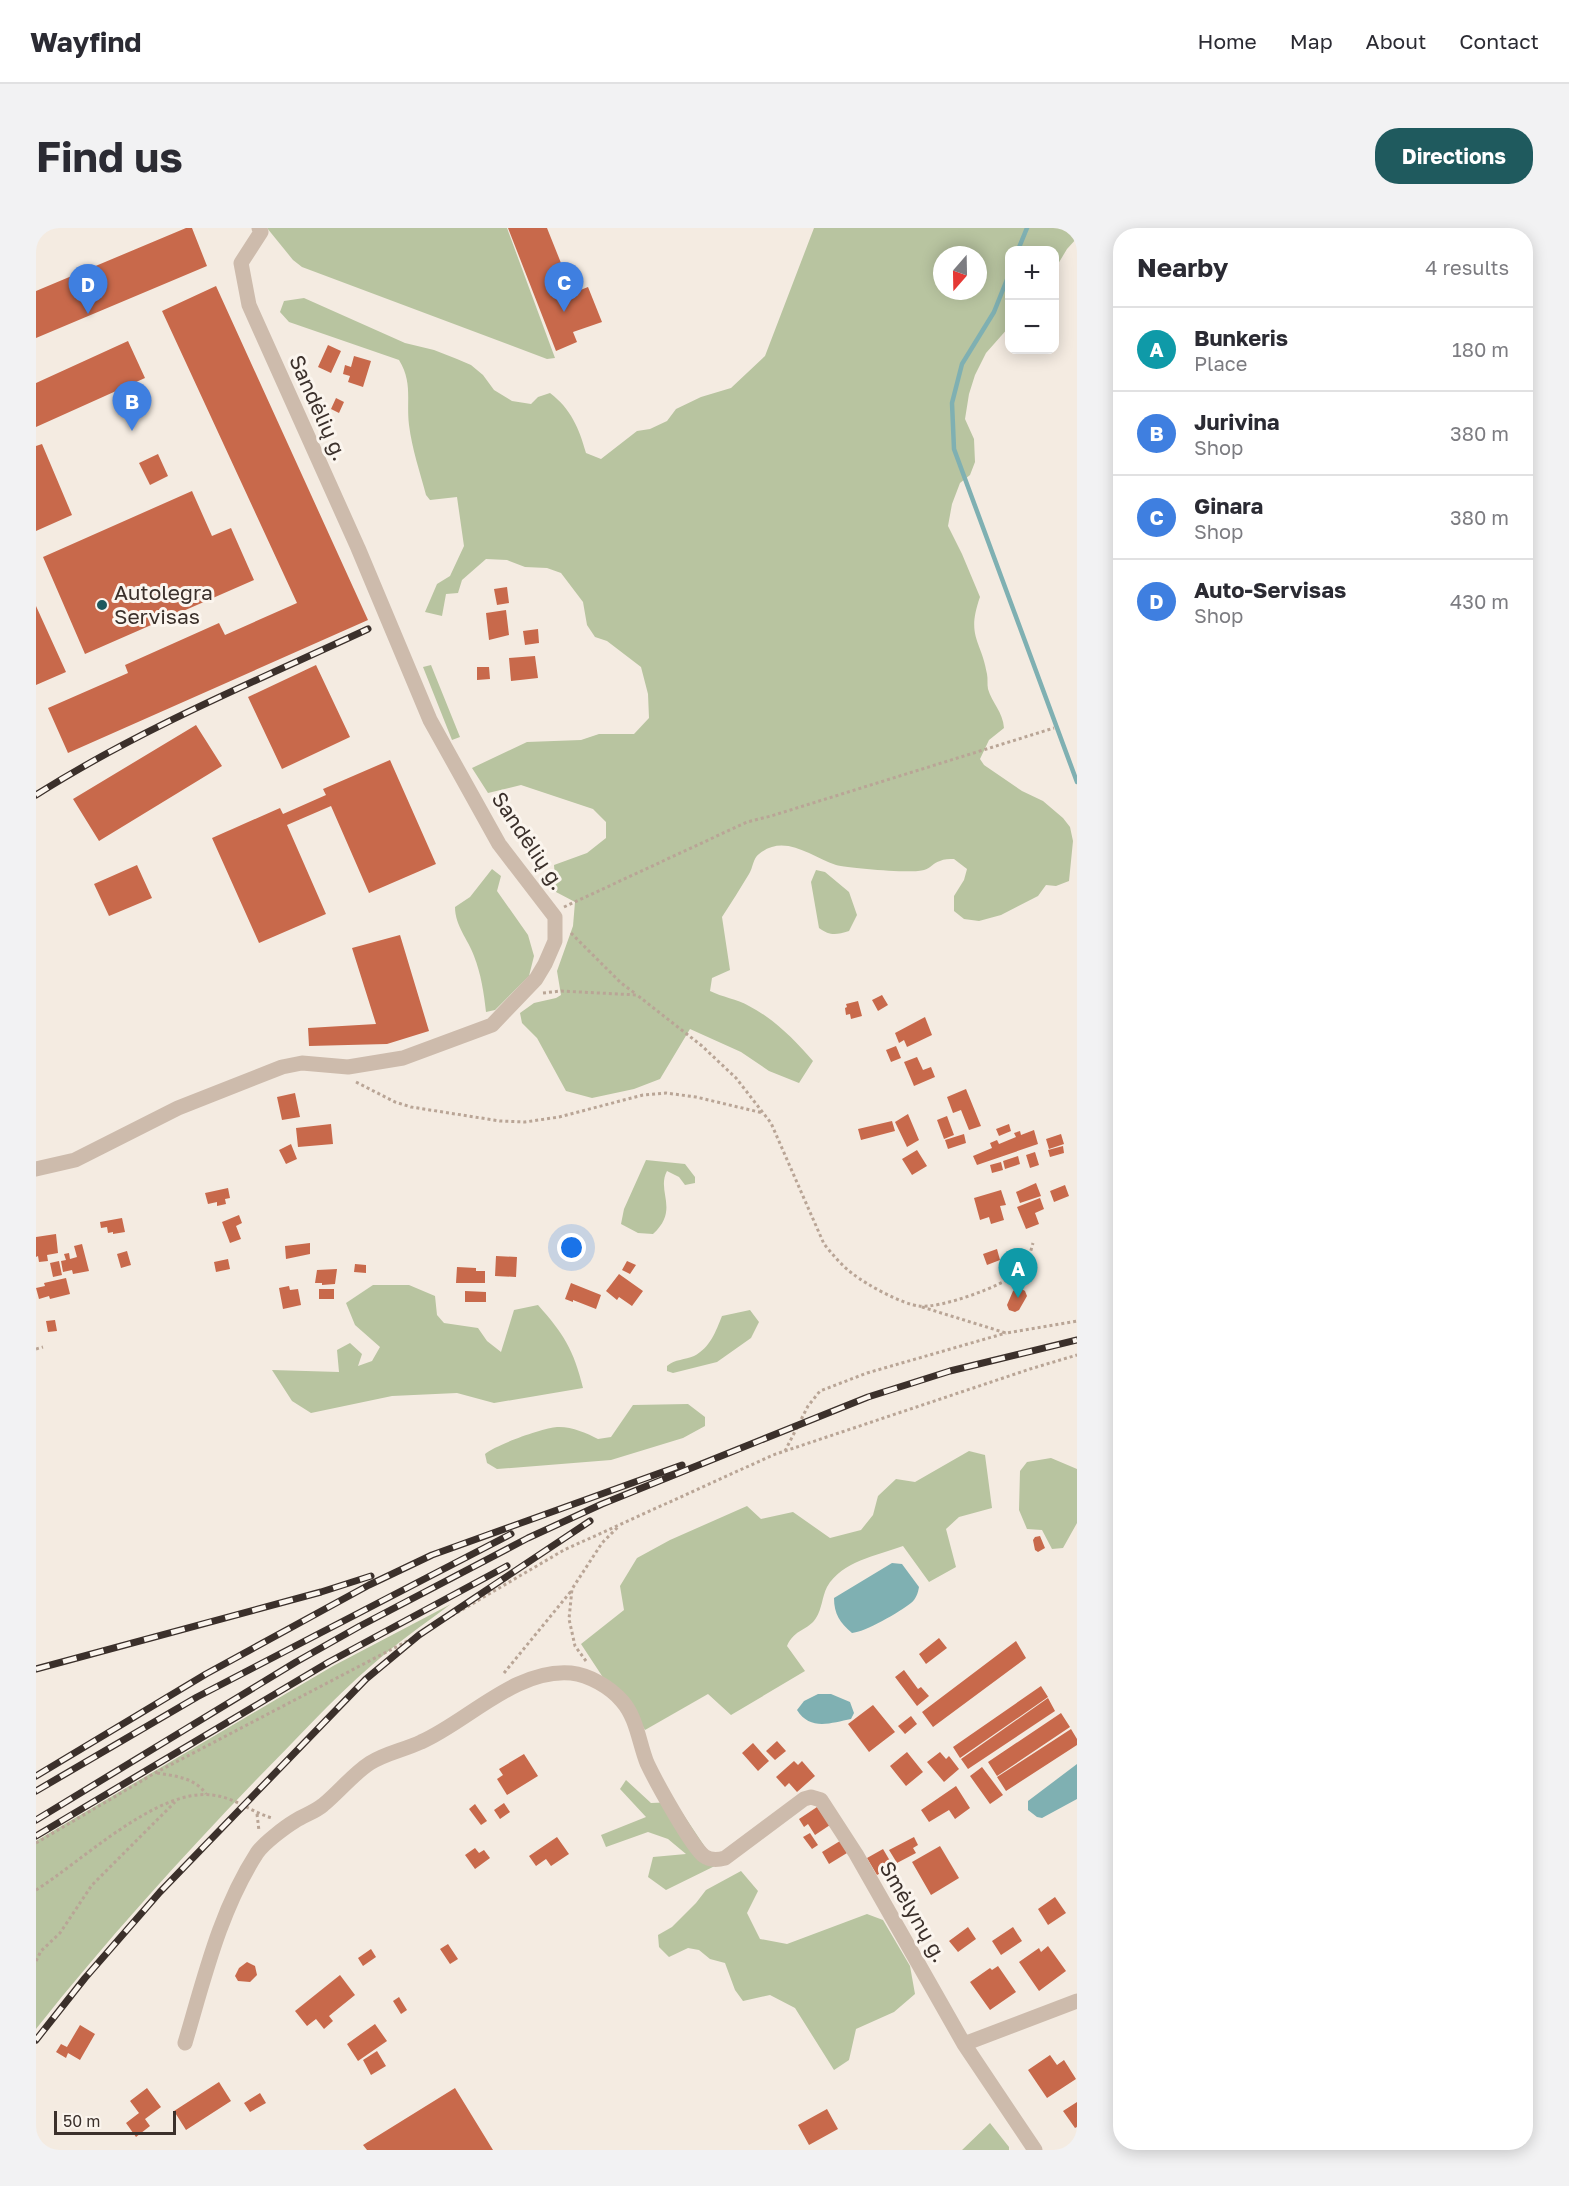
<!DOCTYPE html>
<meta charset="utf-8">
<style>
:root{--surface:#fff;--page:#f2f2f3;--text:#2b2b33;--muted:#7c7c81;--line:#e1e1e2;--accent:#1f5a5e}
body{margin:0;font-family:"Golos Text",sans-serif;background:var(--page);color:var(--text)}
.controls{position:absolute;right:18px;top:18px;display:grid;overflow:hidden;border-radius:12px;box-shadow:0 3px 15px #0003}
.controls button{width:54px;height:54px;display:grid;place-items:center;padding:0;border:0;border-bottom:2px solid var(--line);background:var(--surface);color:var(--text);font:30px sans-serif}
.compass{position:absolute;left:897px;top:18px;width:54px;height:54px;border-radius:50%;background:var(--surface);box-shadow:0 3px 15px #0003;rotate:200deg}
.scale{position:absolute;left:18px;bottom:15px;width:122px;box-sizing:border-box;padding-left:6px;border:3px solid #3b302b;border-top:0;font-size:16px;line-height:21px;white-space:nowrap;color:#3b302b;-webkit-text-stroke:4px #fbf5ee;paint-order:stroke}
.you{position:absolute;left:536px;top:1020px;width:21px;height:21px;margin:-15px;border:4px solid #fff;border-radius:50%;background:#1a73e8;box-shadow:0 0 0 9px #1a73e833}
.badge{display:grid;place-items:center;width:39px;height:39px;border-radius:50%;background:var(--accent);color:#fff;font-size:20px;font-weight:700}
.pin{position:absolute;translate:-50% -50px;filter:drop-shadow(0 2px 3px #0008)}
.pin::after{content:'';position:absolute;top:32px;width:21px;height:18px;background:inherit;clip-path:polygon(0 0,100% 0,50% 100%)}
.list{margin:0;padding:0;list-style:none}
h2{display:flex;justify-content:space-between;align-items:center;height:78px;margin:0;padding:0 24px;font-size:26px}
h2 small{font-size:20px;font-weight:400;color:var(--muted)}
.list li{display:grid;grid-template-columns:39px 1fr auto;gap:18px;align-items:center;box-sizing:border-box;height:84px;padding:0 24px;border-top:2px solid var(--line)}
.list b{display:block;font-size:22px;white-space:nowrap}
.list p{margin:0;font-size:20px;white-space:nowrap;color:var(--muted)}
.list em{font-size:20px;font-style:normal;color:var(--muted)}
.map{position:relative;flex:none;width:1041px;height:1922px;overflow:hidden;border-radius:24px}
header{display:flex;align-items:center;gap:36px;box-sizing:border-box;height:84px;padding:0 30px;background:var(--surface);border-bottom:2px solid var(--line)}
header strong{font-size:28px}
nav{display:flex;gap:33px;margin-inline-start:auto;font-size:21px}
.intro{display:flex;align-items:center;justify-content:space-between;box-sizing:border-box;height:144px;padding:0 36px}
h1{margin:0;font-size:42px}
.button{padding:15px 27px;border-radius:24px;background:var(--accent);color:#fff;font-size:21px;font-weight:700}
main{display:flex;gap:36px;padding:0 36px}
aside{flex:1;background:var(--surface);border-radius:24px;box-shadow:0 3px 15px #0003}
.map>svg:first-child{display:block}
.green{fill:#b8c4a0;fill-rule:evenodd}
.water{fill:#7fb0b2}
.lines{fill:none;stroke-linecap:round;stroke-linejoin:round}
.stream{stroke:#7fb0b2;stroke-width:4.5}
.building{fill:#c8694b}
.path{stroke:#b9a596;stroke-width:3;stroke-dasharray:3 3;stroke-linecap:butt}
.minor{stroke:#cdbbac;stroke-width:15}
.rail-casing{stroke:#3b302b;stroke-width:7}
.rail{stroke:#fbf5ee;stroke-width:4.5;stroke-dasharray:14;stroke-linecap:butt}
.poi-dot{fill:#1f5a5e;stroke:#fbf5ee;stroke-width:2}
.labels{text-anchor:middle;stroke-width:6;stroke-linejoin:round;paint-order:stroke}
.street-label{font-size:21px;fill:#3b302b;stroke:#fbf5ee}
.poi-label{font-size:21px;fill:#3b302b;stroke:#fbf5ee;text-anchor:start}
</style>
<header>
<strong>Wayfind</strong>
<nav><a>Home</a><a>Map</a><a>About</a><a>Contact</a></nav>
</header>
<div class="intro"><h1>Find us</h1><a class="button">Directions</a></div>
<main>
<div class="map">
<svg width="1041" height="1922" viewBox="0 0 1041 1922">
<rect width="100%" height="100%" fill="#f4ebe1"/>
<path class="green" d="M231,0h240l48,130 -8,1 -245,-92 -9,-7z
M778,0h263v10l-10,11 -12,20 -1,-19h-44l-1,77 -23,26 -11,22 -6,19 -4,25 9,20 1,23 -5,13 -10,8 -8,21 -4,22 14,28 18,43c-14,40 1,42 7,77 1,5 0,10 1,15 4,14 15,23 16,39l-15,12 -9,19 4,6 38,26 21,10 20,17 7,9 3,14 -4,40 -13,5 -10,-1 -8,11 -37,19 -22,6 -15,-2 -10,-8v-15l10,-16 3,-11 -13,-10c-5,0 -10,0 -14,2 -6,1 -10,8 -16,9 -11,4 -76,-2 -88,-5 -25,-8 -51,-32 -77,-11 -6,4 -6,14 -10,20 -9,15 -18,29 -27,43l8,53 -18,8 -2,13c12,6 27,8 39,15 24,12 46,34 64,55l-14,22 -30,-12 -28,-19 -51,-23 -30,50 -26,10 -42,9 -26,-7 -29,-53 -15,-15 -2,-10 14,-10 22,-5 5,-3 -4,-24 16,-45 2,-24 -19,-10 -2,-27 33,-12 19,-15v-16l-13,-13 -72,-24 -33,8 -16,-25 55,-26 54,-2 18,-6h35l15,-16 -1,-24 -7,-27 -34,-26 -12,-4 -8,-12 -4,-23 -22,-29 -14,-5 -22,-1 -18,-7 -21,-1 -24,21 -4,13 -12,1 -4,22 -17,-4 12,-28 13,-8 14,-30 -7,-49 -27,3 -4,-5c-6,-23 -14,-46 -17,-70 -3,-25 4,-42 -10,-65l-110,-38 -9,-10 4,-11 20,-3 101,45 29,7 23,9 14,6 12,10 11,15 18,11 19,3 7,-7 12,-4c21,16 29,35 36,60l15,6 36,-28 13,-2 17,-8 9,-12 25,-12 30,-9 34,-32zM906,27h36v36h-36z
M395,437l29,72 -8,3 -29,-73z
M456,641l9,7 -4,15 31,44 6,21 -5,20 -34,34 -9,2c-2,-19 -5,-38 -12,-56 -6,-17 -19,-30 -19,-49l15,-10z
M780,642l9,2 24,20 8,23 -8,16c-13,4 -19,5 -30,-3l-8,-46z
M610,932l39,4 10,13v6l-10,2 -6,-8 -12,-6c-11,21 13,38 -14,63l-15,-1 -17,-9 3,-15z
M337,1057h36l26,11 2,19 7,8 34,5 9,13 14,11 13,-42 24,-5c25,28 36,45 45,83l-89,15 -37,-10 -65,3 -81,17 -19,-12 -20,-31 67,2 -2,-22 13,-7 12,11 -4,12 14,-5 8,-14 -25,-22 -9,-22z
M714,1082l9,12 -8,16 -34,24 -44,11 -6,-2v-5c8,-7 18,-6 27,-10 16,-8 22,-25 28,-40z
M652,1176l17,13v9l-22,12 -72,22 -114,9 -10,-6 -2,-9c10,-9 58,-26 72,-27 13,-1 30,6 41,12l13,-2 22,-32z
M933,1223l16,4 7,53 -33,9 -13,12 10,38 -27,15 -26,-36c-27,10 -61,15 -76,41 -5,10 -5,22 -11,31 -7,12 -22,11 -29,28l18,25 -74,44 -23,-21 -63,36 -17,-28 -22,-20 -25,-38 43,-34 -4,-24 17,-28 33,-18 77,-34 14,13 32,-7 37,26 31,-8 12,-15 5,-19 18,-17 19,3z
M1015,1230l26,11v54l-14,25 -11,1 -10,-19 -15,-1 -8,-19 1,-39 7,-9z
M415,1376c-27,20 -54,39 -79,61 -41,35 -78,77 -116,115 -77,80 -151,162 -220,249v-188l297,-175z
M590,1552l25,23 24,-1 32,48 20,10 -61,30 -18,-13 5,-20 33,-3 -18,-15 -20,-7 -42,15 -5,-12 45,-18 -26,-28z
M705,1643l17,20 -11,22 13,26 27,5 80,-30 16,6 27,46 5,28 -21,18 -38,17 -7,31 -15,10 -39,-62 -25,-13 -27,6 -8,-11 -10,-27 -15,-4 -11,-9 -11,-2 -19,9 -10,-10 -1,-12 14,-8 24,-24 10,-13z
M954,1895l19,24v3h-47z"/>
<path class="water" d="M856,1335l10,1 17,23c-1,6 -3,12 -8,16 -11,9 -46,29 -59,30 -12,-10 -18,-19 -18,-35z
M782,1466h13l19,8 4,11 -3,6c-20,4 -41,12 -54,-9l7,-9z
M1041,1536v35l-35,19 -5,-1 -9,-7v-9z"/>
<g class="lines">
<path class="stream" d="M982,22l9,-22
M974,44l-16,40 -32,52 -10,39 2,46 123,333"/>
</g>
<path class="building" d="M150,0h6l15,38 -171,72v-47z
M472,0h39l26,65 15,-6 14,35 -29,10 4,10 -21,9z
M180,58l152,334 -300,133 -20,-45 80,-35 -3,-8 94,-42 6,12 72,-32 -135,-292z
M92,113l17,37 -109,49v-44z
M292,117l13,6 -10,22 -13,-6z
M318,128l17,5 -8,26 -15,-5 2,-6 -7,-2 2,-9 6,2z
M300,170l8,4 -5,11 -8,-4z
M6,216l30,71 -36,16v-85z
M122,226l10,22 -18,9 -11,-22z
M156,263l20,45 19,-8 23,52 -169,74 -42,-97z
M471,359l2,16 -12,2 -3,-16z
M0,378l30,66 -30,13z
M470,382l3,25 -20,5 -3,-27z
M502,401l1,14 -14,2 -2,-14z
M499,428l3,22 -27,3 -2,-23z
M280,437l34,72 -68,32 -34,-72z
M441,439h12l1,12 -13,1z
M160,497l26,41 -123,75 -26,-42z
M354,532l46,104 -67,29 -38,-87 -44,19 39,89 -67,29 -47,-105 68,-30 3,6 43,-19 -3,-6z
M101,637l15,33 -43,18 -15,-32z
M364,707l29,96 -42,13 -78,2 -1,-18 68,-4 -24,-76z
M846,767l6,10 -10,6 -6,-11z
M822,773l4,15 -11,3 -1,-5 -4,1 -1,-7 2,-1 -1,-3z
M889,789l7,18 -25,12 -3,-7 -5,3 -4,-10z
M860,818l5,12 -10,4 -5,-12z
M881,829l6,13 8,-3 4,10 -21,9 -10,-24z
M930,861l15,37 -12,4 -8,-20 -8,3 -6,-16z
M259,865l5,24 -18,3 -5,-23z
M872,886l11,26 -12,7 -12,-25z
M911,888l7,19 -10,4 -7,-19z
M856,893l3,10 -34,9 -3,-11z
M295,896l2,20 -35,3 -2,-19z
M973,896l2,7 -12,5 -3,-7z
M998,902l4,14 -61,21 -4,-9 19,-8 -2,-5 7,-3 2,4 17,-7 -2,-4 6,-2 1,4z
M928,906l2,9 -18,6 -3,-9z
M1025,906l3,10 -15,5 -3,-10z
M255,916l6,15 -11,5 -7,-14z
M1027,918l1,7 -14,4 -2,-7z
M881,922l10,16 -15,9 -10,-16z
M999,924l4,13 -9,3 -4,-13z
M982,928l2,8 -15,5 -2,-8z
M965,934l2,8 -11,3 -2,-8z
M1000,955l5,13 -21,7 -4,-11z
M1029,957l4,11 -15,6 -4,-11z
M192,960l2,10 -5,1 1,5 -9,2v-4l-9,2 -3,-11z
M965,962l5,15 -6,1 4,14 -13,4 -2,-7 -9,3 -6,-22z
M1004,970l4,11 -9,4 4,11 -13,5 -9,-22z
M203,987l3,8 -6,3 5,13 -11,4 -8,-21z
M86,990l3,14 -12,2v-2l-5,1 -1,-6 -6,1 -1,-6z
M20,1006l2,19 -11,2 1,6 -9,1 -1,-6 -2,1v-20z
M274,1015v11l-24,5 -1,-13z
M46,1016l7,27 -16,3 -1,-4 -9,2 -2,-11 5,-1 -2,-6 5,-1 1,6 7,-2 -3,-11z
M961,1021l3,11 -13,5 -4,-11z
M91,1023l4,14 -10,3 -4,-14z
M460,1028l21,1 -1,20 -21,-1z
M192,1031l2,10 -14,3 -2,-10z
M23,1033l3,14 -9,2 -3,-14z
M591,1033l9,4 -6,9 -8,-4z
M319,1036l11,1v8l-12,-1z
M421,1039l19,1v3h9v12h-29z
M301,1041l-2,15 -13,1v-2h-7l2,-13z
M583,1046l24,17 -11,15 -13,-9 -2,3 -11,-9z
M30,1050l4,16 -20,5 -1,-3 -10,3 -3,-11 9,-2 -1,-3z
M535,1055l30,12 -5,14 -23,-9v2l-8,-3z
M253,1058l1,4 8,-1 3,16 -18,4 -4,-21z
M982,1059l7,4 2,5 -8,14 -4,2 -6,-2 -2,-5 6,-14z
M283,1061h15v10h-15z
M429,1063l21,1v10h-21z
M19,1092l2,11 -9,1 -2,-11z
M1004,1308l5,12 -7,4 -3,-2 -2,-10 2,-3z
M903,1410l8,10 -21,16 -7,-10z
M980,1413l10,17 -93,69 -11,-15z
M868,1442l14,19 3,-2 8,9 -12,10 -22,-29z
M1005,1458l7,11 -88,61 -7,-11z
M1012,1470l7,13 -87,58 -7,-10z
M837,1477l22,27 -26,20 -21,-28z
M1025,1485l9,14 -73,49 -9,-14z
M875,1488l6,8 -12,10 -7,-8z
M1035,1501l6,10v6l-71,46 -9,-14z
M741,1513l9,10 -11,9 -9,-9z
M717,1515l16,18 -11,10 -16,-18z
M871,1524l16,20 -17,14 -16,-20z
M904,1524l6,7 3,-3 10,13 -15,13 -17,-20z
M488,1526l14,22 -31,19 -10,-16 6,-4 -4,-6z
M758,1533l4,4 4,-4 13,15 -18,16 -8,-9 -4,4 -9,-10z
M946,1539l21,28 -13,9 -20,-28z
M920,1558l14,22 -15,11 -6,-9 -20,12 -8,-12z
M468,1575l6,9 -10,7 -6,-9z
M439,1576l12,17 -6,4 -12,-16z
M781,1579l13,18 -15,10 -7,-11 -4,3 -5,-8z
M774,1605l8,12 -6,4 -9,-12z
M521,1609l12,17 -18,12 -5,-7 -10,7 -7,-10z
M878,1609l4,8 -5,3 3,5 -19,10 -8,-13z
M804,1613l7,12 -18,11 -7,-12z
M904,1618l19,32 -28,17 -19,-33z
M439,1620l4,5 5,-3 6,8 -15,11 -10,-14z
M847,1621l10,17 -16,9 -10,-17z
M1019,1669l11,16 -18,12 -10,-16z
M932,1699l8,12 -18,13 -9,-11z
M977,1699l9,14 -21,14 -9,-14z
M412,1716l10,15 -8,5 -10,-15z
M1012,1718l18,25 -27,20 -20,-29 20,-14 2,4z
M335,1721l5,8 -13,9 -5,-8z
M211,1734l8,4 2,9 -7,7 -12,-1 -3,-5 4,-8z
M962,1738l18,26 -26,18 -20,-28 20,-14 2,2z
M304,1747l15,20 -26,21 4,5 -9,8 -8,-10 -9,7 -12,-15z
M363,1769l8,13 -6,4 -8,-13z
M339,1796l12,17 -29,20 -11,-17z
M44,1797l15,9 -15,26 -12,-7 -2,5 -10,-6 5,-8 6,3z
M341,1823l9,15 -15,9 -8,-15z
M1014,1827l7,10 7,-5 12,19 -29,19 -19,-28z
M183,1854l12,19 -45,29 -12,-19z
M111,1860l14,19 -16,12 5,7 -14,11 -10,-14 13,-10 -9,-12z
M419,1860l38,62h-126l-4,-5z
M224,1865l6,10 -16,9 -6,-9z
M1041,1874v25l-2,1 -12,-17z
M791,1881l11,20 -29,16 -11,-20z"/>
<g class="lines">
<path class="path" d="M528,679l183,-85 24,-6 283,-88
M535,705l50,50 15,11
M507,765l18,-2 76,4 65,51 34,32 35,45 53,121c9,11 18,22 29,30 14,11 49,30 66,32 21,3 84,-20 100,-34 9,-7 11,-19 14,-29
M320,854l39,20 16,5 89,14 25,1 34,-5 84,-22 23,-2 30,4 67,16
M886,1079l84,26 71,-12
M0,1121l7,-2
M749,1223l23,-45 12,-15 47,-18 139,-40
M550,1433l-11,-15 -6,-27 3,-30 30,-46 17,-17
M468,1445l68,-83
M121,1545c19,3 38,5 49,21
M221,1586l2,17
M0,1615l119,-70 264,-138 145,-85 209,-95 257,-86 47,-14
M0,1662c45,-28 121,-102 176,-95 22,2 39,17 60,23
M0,1733l5,-10 19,-18 32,-48 83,-83"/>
<path class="minor" d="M0,941l39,-9 103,-52 104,-41 20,-4 46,4 55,-9 89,-33 44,-46 9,-15 10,-23v-24l-56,-73 -69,-124 -72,-172 -109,-243 -8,-42 20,-31 -2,-4
M149,1815c19,-64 35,-133 72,-190 7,-10 28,-26 38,-32 9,-6 20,-9 28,-16 16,-13 30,-31 47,-42 16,-10 34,-13 51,-21 46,-20 95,-74 150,-69 18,2 39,14 51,28 15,17 17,42 25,62 8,17 44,83 57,93 7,5 14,4 21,2l79,-59 7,-2 10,3 35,54 108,190 71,106
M928,1816l113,-43"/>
<defs>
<path id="rail" d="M0,567c104,-66 220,-114 332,-166
M0,1441l285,-77 50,-16
M0,1548l170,-102 163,-89 63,-30 250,-90
M0,1563l161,-94 314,-163
M0,1592l260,-158 64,-36 168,-88 74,-34 266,-107 82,-26 127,-31
M0,1608l293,-174 178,-96
M0,1812l49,-62 75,-86 206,-213 53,-44 171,-114"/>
</defs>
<use href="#rail" class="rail-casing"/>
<use href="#rail" class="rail"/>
</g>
<circle class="poi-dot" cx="66" cy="377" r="6"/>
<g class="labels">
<g class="street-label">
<text transform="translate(282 180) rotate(66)" y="7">Sandėlių g.</text>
<text transform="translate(492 613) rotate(56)" y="7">Sandėlių g.</text>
<text transform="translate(877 1684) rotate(60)" y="7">Smėlynų g.</text>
</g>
<g class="poi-label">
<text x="78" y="372">Autolegra<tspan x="78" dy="24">Servisas</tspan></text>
</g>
</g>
</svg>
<div class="controls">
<button>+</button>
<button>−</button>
</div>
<svg class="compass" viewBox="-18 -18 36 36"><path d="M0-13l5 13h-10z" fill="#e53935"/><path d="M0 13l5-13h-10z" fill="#7c7c81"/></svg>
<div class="scale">50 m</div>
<div class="you"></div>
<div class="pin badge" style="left:982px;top:1070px;background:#0f9aa8">A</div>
<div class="pin badge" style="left:96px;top:203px;background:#3f7fe0">B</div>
<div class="pin badge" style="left:528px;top:84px;background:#3f7fe0">C</div>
<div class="pin badge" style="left:52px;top:86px;background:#3f7fe0">D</div>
</div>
<aside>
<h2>Nearby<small>4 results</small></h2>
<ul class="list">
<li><span class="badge" style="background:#0f9aa8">A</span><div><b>Bunkeris</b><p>Place</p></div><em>180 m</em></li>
<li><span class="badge" style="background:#3f7fe0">B</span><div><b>Jurivina</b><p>Shop</p></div><em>380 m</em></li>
<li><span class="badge" style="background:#3f7fe0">C</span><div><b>Ginara</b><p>Shop</p></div><em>380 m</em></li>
<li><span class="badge" style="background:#3f7fe0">D</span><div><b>Auto-Servisas</b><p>Shop</p></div><em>430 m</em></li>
</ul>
</aside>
</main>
